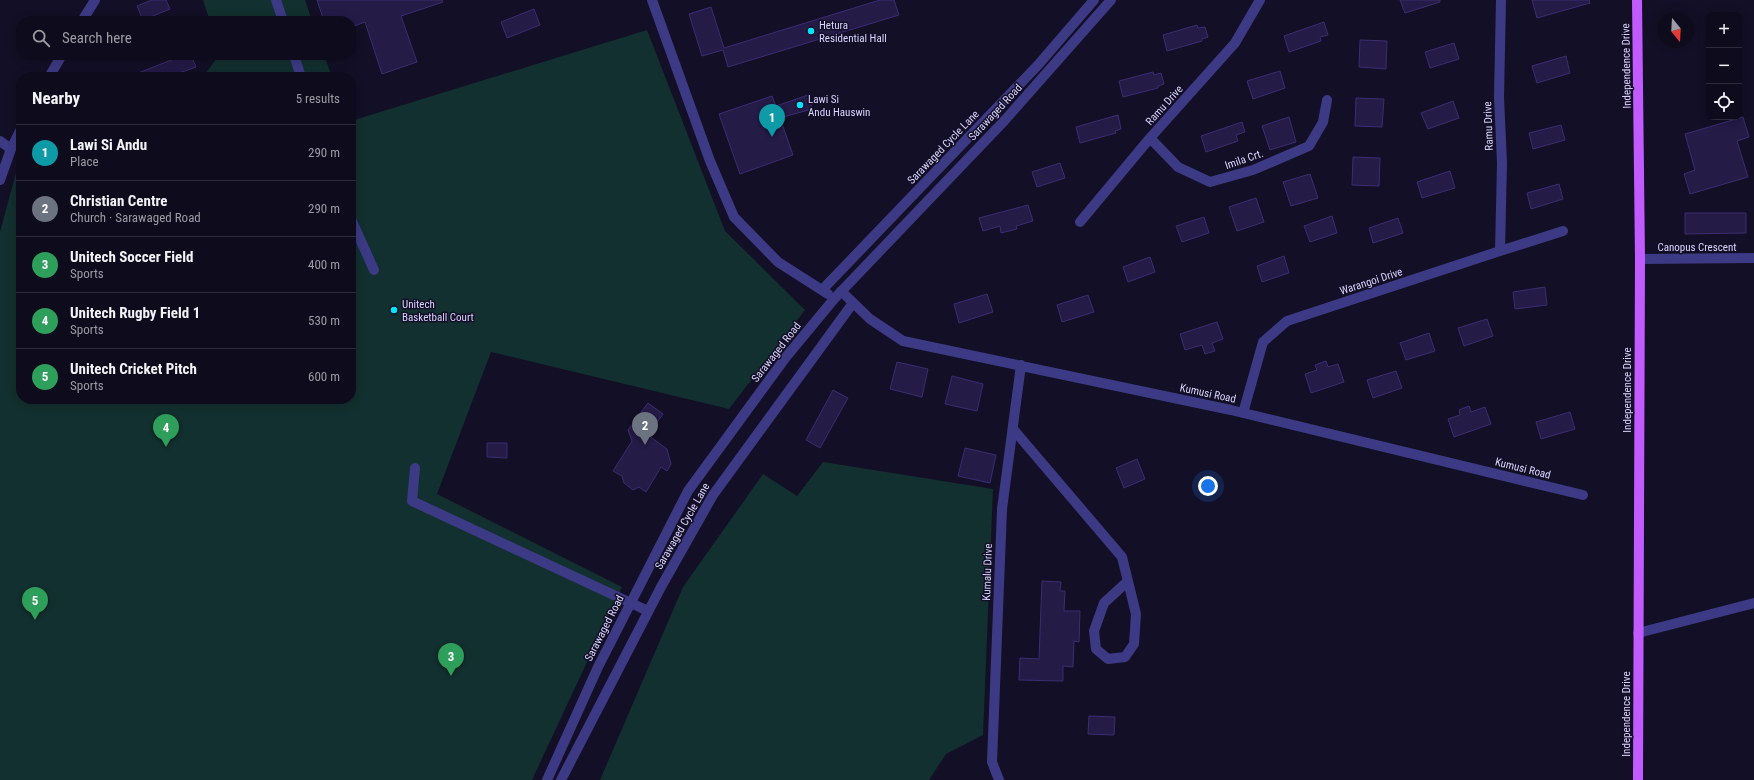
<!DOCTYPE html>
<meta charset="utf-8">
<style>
:root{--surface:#0e0b1c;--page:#171425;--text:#f1f3f6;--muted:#9b9ba3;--line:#2e2b3b;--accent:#2563eb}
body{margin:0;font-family:"Roboto Condensed",sans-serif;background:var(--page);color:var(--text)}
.controls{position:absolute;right:12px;top:12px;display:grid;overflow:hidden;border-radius:8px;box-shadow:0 2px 10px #0003}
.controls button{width:36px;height:36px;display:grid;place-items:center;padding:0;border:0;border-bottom:1px solid var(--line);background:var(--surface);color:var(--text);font:20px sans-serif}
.compass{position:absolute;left:1658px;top:12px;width:36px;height:36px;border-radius:50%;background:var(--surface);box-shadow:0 2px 10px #0003;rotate:162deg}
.you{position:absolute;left:1208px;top:486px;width:14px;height:14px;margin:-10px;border:3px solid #fff;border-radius:50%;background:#1a73e8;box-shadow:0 0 0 6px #1a73e833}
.badge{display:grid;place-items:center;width:26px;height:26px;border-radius:50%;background:var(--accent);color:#fff;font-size:13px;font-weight:700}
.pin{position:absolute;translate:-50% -33px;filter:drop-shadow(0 1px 2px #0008)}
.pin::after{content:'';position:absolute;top:21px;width:14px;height:12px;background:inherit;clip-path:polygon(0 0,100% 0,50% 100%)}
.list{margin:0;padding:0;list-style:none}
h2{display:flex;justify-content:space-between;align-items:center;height:52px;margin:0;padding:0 16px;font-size:17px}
h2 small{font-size:13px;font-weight:400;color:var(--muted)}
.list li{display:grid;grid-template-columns:26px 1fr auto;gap:12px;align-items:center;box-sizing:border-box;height:56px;padding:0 16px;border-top:1px solid var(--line)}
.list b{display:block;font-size:15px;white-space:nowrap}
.list p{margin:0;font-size:13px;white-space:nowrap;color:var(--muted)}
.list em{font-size:13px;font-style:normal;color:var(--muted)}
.icon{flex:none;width:22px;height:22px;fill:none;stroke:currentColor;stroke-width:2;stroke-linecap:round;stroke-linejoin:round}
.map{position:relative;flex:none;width:1754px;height:780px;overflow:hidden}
.search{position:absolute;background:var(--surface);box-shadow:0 2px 10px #0003;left:16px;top:16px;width:340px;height:44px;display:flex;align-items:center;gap:10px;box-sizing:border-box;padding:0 14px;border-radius:16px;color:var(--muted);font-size:15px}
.panel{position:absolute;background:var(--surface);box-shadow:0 2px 10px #0003;left:16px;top:72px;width:340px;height:332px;border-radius:16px}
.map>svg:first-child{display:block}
.green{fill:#12302f}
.building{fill:#241b47;stroke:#3b2d73}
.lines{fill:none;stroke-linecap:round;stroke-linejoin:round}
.minor{stroke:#3d3a85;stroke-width:10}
.major{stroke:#c25bff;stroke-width:10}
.poi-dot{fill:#00e5ff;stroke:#130f26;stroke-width:1.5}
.labels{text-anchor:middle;stroke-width:3;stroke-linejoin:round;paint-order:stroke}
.poi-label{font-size:11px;fill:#d9d4ff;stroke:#130f26;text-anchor:start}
.street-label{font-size:11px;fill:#d9d4ff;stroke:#130f26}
</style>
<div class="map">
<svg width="1754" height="780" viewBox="0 0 1754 780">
<rect width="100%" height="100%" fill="#130f26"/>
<path class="green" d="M203,0h102l7,21h-102z
M647,30l78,201 80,79 -76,99 -238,-57 -54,142 185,93 -90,193h-532v-548l21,-78v245h330v-278z
M219,55h105l8,22h-129z
M823,462l170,27 -10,246 -37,19 -17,26h-329l83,-193 80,-113 34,22z"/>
<path class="building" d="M152,0h14l4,9 -27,11 -6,-14z
M317,0h125l1,2 -42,14 16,46 -35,12 -17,-52 -14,5v-6h-27z
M880,0h14l5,15 -171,52 -5,-17 -21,6 -13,-42 22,-7 13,41z
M1400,0h40v2l-35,11z
M1532,0h57l1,3 -53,15z
M534,9l6,16 -33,13 -6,-16z
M1324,22l4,13 -8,2 1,4 -32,11 -5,-16z
M1197,25l1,3 7,-1 3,10 -6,2v2l-35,10 -4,-16z
M1360,40l27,1 -1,28 -27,-2z
M1454,43l5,16 -29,9 -5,-16z
M184,55h7l5,12 -28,10h-40z
M1566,56l4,17 -33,10 -5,-17z
M1280,71l5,17 -32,11 -6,-18z
M1153,72l1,3 7,-2 3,11 -6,2v2l-35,9 -4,-16z
M808,95l4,14 -32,9 13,37 -53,19 -21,-60 53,-18 4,10z
M1356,98l28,1 -2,28 -27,-1z
M1453,101l6,17 -31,11 -7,-16z
M1118,115l3,14 -6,2 1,2 -36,10 -4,-16z
M1289,117l7,25 -26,8 -8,-24z
M1743,117l6,20 -12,4 11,36 -58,17 -6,-20 11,-4 -10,-36z
M1242,122l3,10 -9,3 2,6 -32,11 -5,-16z
M1561,125l4,15 -32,9 -4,-16z
M1353,157l27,1 -1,28 -27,-1z
M1060,163l5,15 -28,9 -5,-15z
M1450,171l5,17 -33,10 -5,-16z
M1310,174l8,24 -27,8 -8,-24z
M1559,184l4,15 -32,10 -4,-16z
M1256,198l8,24 -27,9 -8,-24z
M1028,205l5,16 -17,5 1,3 -16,4 -1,-7 -17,5 -4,-13z
M1685,213h61v20l-61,1z
M1332,216l5,17 -27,9 -6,-16z
M1204,217l5,16 -27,9 -6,-16z
M1398,218l5,15 -30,10 -4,-15z
M1284,256l5,17 -27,9 -5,-16z
M1150,257l5,15 -27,10 -5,-15z
M1545,287l2,18 -32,4 -2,-17z
M987,294l6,18 -34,11 -5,-19z
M1088,295l6,17 -32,10 -5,-17z
M1487,319l6,17 -29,10 -6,-18z
M1217,322l6,17 -11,4 3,8 -10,3 -3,-9 -17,5 -5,-16z
M1429,333l6,18 -29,9 -6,-17z
M1326,361l2,6 10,-3 6,18 -33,11 -6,-19 12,-4 -2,-5z
M897,362l31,7 -6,28 -32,-8z
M1396,371l6,17 -29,10 -6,-18z
M952,376l31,8 -6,27 -32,-7z
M833,390l15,8 -28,50 -14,-8z
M648,403l15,11 -15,21 19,14 4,15 -4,7 -6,-4 -15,25 -7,-5 -6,3 -9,-7 -2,-7 -9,-5 19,-30 -4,-11z
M1469,406l2,6 14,-5 6,17 -37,13 -6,-18 12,-4 -1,-5z
M1570,412l5,17 -34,10 -5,-17z
M487,443h20v15l-20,-1z
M965,448l31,7 -6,28 -32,-7z
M1137,459l8,20 -21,9 -8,-20z
M1042,581l19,1 -1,9h5l-1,20h16l-1,31 -5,-1 -1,26 -10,-1v15l-44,-1 1,-22 19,1z
M1089,716l26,1 -1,18 -26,-1z"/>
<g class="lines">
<path class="minor" d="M276,0l7,21
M652,0l58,161 24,56 44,45 50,32
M82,21l13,-21
M294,55l7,22
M49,77l13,-22
M1150,138l28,29 32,15 43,-12 56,-24 14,-24 4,-22
M0,141l11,8
M0,180l11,-31 10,-20
M351,219l23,51
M1080,222l70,-84 85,-95 25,-43
M1500,251l2,-88 -3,-66 2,-97
M1640,259l114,-1
M822,290l216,-225 56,-65
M841,291l29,28 33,22 328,69 352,85
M1243,413l20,-71 24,-21 213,-70 63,-20
M1013,429l109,128 14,57 -2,30 -9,13 -17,2 -12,-10 -2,-18 10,-28 24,-22
M415,468l-3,33 236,110
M1638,633l116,-30
M547,780l51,-113 90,-176 98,-134 48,-58 171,-179 106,-120
M561,780l100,-193 52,-92 140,-192
M999,780l-7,-18 10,-253 19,-144"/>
<path class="major" d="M1637,0l3,259 -2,521"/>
</g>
<g class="poi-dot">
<circle cx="811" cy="31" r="4"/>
<circle cx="800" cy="105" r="4"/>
<circle cx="394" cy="310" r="4"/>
</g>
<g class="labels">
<g class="poi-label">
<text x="819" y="29">Hetura<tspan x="819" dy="13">Residential Hall</tspan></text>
<text x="808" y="103">Lawi Si<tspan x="808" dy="13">Andu Hauswin</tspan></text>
<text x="402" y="308">Unitech<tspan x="402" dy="13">Basketball Court</tspan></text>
</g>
<g class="street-label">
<text transform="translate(1626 66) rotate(-91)" y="4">Independence Drive</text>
<text transform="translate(1164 105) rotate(-48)" y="4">Ramu Drive</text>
<text transform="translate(995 112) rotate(-47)" y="4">Sarawaged Road</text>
<text transform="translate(1488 126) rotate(-92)" y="4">Ramu Drive</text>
<text transform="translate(943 147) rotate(-46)" y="4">Sarawaged Cycle Lane</text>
<text transform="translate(1244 159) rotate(-19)" y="4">Imila Crt.</text>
<text x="1697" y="251">Canopus Crescent</text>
<text transform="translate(1371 281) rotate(-18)" y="4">Warangoi Drive</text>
<text transform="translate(776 352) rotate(-52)" y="4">Sarawaged Road</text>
<text transform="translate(1627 390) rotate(-90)" y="4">Independence Drive</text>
<text transform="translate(1208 393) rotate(12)" y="4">Kumusi Road</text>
<text transform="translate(1523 468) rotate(14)" y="4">Kumusi Road</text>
<text transform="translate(682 526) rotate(-60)" y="4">Sarawaged Cycle Lane</text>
<text transform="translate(987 572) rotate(-88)" y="4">Kumalu Drive</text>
<text transform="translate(604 628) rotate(-63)" y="4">Sarawaged Road</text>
<text transform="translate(1626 714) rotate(-90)" y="4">Independence Drive</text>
</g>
</g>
</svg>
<div class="controls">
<button>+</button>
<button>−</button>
<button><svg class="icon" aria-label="locate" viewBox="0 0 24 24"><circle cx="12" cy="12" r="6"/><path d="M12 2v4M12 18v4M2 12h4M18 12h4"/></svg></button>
</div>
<svg class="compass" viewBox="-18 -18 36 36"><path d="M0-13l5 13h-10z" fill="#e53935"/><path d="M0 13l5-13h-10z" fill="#9b9ba3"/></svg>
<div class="you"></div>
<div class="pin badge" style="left:772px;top:137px;background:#0f9aa8">1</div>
<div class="pin badge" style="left:645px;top:445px;background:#6b7280">2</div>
<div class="pin badge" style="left:451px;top:676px;background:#2e9e5b">3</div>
<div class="pin badge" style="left:166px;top:447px;background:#2e9e5b">4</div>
<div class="pin badge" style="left:35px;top:620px;background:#2e9e5b">5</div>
<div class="search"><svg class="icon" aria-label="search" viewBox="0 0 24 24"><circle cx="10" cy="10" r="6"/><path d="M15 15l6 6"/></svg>Search here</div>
<section class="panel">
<h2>Nearby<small>5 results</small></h2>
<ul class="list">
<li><span class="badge" style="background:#0f9aa8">1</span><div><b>Lawi Si Andu</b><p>Place</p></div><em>290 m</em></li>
<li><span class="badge" style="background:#6b7280">2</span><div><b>Christian Centre</b><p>Church · Sarawaged Road</p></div><em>290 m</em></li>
<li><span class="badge" style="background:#2e9e5b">3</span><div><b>Unitech Soccer Field</b><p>Sports</p></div><em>400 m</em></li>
<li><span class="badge" style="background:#2e9e5b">4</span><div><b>Unitech Rugby Field 1</b><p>Sports</p></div><em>530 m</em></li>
<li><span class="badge" style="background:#2e9e5b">5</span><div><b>Unitech Cricket Pitch</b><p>Sports</p></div><em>600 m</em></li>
</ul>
</section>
</div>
